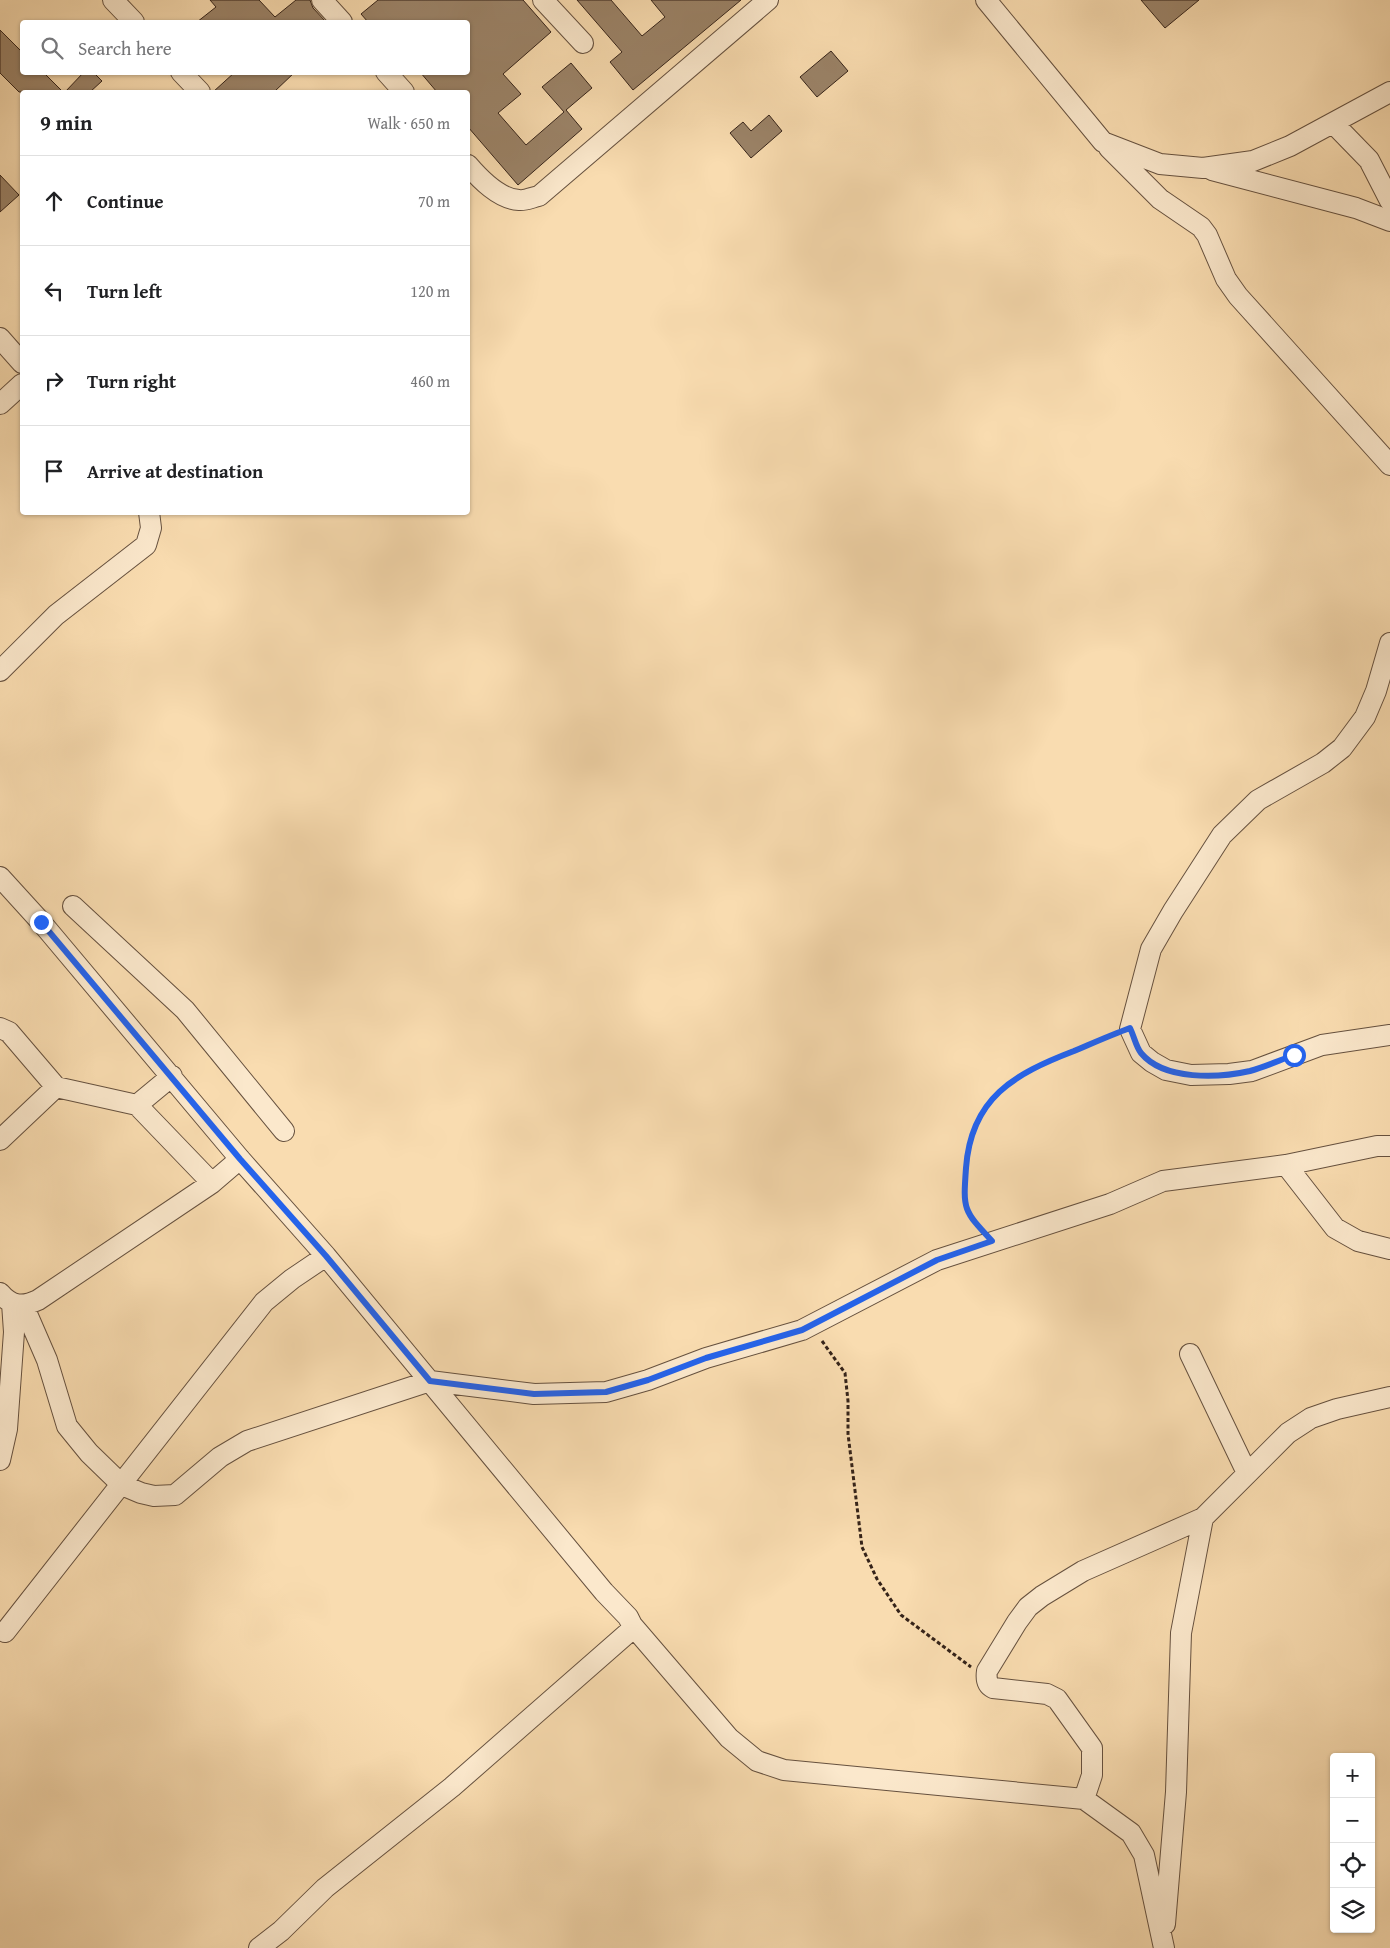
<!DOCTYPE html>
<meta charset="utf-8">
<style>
:root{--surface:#fff;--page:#f2f2f2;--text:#202124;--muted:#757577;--line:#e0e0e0}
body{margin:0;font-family:"Gentium Book Plus",serif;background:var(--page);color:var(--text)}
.controls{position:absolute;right:15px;bottom:15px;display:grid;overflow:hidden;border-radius:5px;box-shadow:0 1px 4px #0004}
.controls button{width:45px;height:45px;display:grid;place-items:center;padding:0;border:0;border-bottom:1px solid var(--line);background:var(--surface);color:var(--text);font:25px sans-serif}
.stop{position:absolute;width:15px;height:15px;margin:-11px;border:4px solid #2563eb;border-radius:50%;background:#fff}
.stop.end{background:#2563eb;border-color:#fff;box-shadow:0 1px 5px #0008}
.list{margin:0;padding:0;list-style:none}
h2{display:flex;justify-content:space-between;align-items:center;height:65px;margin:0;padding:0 20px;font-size:21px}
h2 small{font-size:16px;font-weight:400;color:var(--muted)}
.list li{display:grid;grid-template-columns:32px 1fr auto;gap:15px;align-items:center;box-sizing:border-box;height:90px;padding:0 20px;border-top:1px solid var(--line)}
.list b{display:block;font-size:19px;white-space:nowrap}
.list em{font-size:16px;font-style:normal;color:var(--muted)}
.icon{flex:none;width:28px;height:28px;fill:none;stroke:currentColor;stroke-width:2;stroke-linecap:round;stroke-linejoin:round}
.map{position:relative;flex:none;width:1390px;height:1948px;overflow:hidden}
.search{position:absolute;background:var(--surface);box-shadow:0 1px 4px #0004;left:20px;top:20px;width:450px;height:55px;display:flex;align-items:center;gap:12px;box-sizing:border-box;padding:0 18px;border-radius:5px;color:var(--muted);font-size:19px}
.panel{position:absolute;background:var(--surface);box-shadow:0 1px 4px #0004;left:20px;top:90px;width:450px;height:425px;border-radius:5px}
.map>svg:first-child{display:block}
.building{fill:#9b8368;stroke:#352319}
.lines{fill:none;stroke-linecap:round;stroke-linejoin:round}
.minor-casing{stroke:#66513f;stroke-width:22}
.path{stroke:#352319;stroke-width:3;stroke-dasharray:4 2.5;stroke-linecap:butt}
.minor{stroke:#fbe8cc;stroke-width:20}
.route{stroke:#2563eb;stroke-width:6}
</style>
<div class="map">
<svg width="1390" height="1948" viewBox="0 0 1390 1948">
<rect width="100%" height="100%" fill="#f9dcb0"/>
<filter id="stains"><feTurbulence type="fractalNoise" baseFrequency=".004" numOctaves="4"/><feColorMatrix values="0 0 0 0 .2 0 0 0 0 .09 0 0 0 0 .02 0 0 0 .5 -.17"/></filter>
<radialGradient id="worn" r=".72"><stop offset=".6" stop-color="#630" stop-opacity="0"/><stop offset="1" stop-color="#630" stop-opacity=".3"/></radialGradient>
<path class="building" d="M210,0h49l16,17 21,-17h14l3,8 13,14h-129l19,-15z
M378,0h145l28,32 -48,42 18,20 -23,19 28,32 38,-33 -22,-25 29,-24 21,25 -26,22 16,19 -64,56 -50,-58v-35h-31l-17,-20h48v-50h-100l-7,-8z
M577,0h34l31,36 23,-19 -14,-17h90l-108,90 -23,-28 12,-10z
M1141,0h58l-34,28z
M0,30l22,22v20h21l20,20h-44l-19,-19z
M831,51l17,20 -31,26 -17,-20z
M84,72h9l9,9 -12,11h-25z
M235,72h60l-21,20h-61z
M769,115l13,16 -31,27 -21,-25 13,-11 8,9z
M0,175l19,20 -19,17z"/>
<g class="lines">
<defs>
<path id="minor" d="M113,0l21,22
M322,0l20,22
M543,0l40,43
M986,0l117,142 57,22 43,4 50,-7 37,-15 100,-54
M181,72l19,20
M386,72l18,20
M1333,123l36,37 21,41
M1109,148l51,51 41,28 6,8 19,44 12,17 152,169
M468,165c12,14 31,34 51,35 6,1 14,-3 20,-4l229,-196
M1212,170l144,38 34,13
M0,338l22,25
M0,404l22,-20
M1390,643l-14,48 -11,26 -23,31 -19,15 -65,37 -36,35 -49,76 -22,38 -21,80 11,24 11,9 14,8 25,5 38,-1 23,-3 70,-26 68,-10
M0,671l56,-56 90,-70 5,-17 -2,-16
M0,877l41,45 199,237 86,97 278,336 24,25 4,8 -2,6 -178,156 -127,101 -44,43 -22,17
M73,906l112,104 99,121
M0,1028l9,4 47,55
M137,1105l75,78
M0,1140l56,-53 81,18 35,-29
M1286,1165l49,63 23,13 32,8
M0,1293c12,14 23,14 38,7l174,-117 28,-24
M24,1307l23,53 20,66 22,27 33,32 19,8 13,3 21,-1 45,-38 27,-16 183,-60 104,13 72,-2 42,-12 58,-22 96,-28 135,-70 173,-56 53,-23 123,-16 91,-19h13
M1190,1354l57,119
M0,1460l7,-31 7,-97 -2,-29
M632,1625l97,113 28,23 27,9 300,29 47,34 13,22 20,93
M5,1632l259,-330 28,-23 34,-23
M1084,1799l8,-24v-27l-35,-49 -10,-5 -54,-6c-6,-3 -7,-10 -6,-17l30,-49 11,-15 14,-11 41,-25 120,-53
M1165,1924l11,-132 5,-159 22,-115 85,-85 23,-15 26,-9 53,-12"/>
</defs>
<use href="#minor" class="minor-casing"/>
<path class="path" d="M979,1228c-18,-21 -15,-30 -13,-56 7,-92 74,-108 147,-137
M822,1341l23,32 3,28v33l14,113 15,32 24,36 70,52"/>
<use href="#minor" class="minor"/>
</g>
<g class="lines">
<path class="route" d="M41,922l199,237 86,97 104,125 104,13 72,-2 42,-12 58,-22 96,-28 135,-70 55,-19c-29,-31 -29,-31 -26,-73 5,-70 48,-94 108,-117 19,-8 37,-16 56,-23 4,8 6,19 11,25 23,28 78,25 109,18 15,-4 30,-11 44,-16"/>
</g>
<rect width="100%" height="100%" filter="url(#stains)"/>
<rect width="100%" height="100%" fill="url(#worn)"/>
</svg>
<div class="controls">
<button>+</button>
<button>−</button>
<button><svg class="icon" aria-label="locate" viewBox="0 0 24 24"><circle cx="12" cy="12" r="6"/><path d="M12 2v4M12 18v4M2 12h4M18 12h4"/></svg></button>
<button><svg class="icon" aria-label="layers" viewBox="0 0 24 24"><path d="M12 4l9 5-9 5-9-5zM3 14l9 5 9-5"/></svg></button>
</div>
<div class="stop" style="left:1294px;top:1055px"></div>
<div class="stop end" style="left:41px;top:922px"></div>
<div class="search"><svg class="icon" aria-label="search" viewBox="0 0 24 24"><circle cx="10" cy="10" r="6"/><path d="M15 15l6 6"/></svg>Search here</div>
<section class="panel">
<h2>9 min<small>Walk · 650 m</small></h2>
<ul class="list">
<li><svg class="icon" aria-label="ahead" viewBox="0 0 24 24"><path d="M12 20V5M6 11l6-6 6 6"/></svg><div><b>Continue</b></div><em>70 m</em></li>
<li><svg class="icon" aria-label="left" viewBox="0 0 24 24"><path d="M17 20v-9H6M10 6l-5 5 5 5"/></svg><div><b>Turn left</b></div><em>120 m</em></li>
<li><svg class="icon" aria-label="right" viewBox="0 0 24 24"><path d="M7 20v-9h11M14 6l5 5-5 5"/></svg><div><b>Turn right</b></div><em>460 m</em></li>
<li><svg class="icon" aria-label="arrive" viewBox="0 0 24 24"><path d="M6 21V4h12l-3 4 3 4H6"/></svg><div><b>Arrive at destination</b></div></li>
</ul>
</section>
</div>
